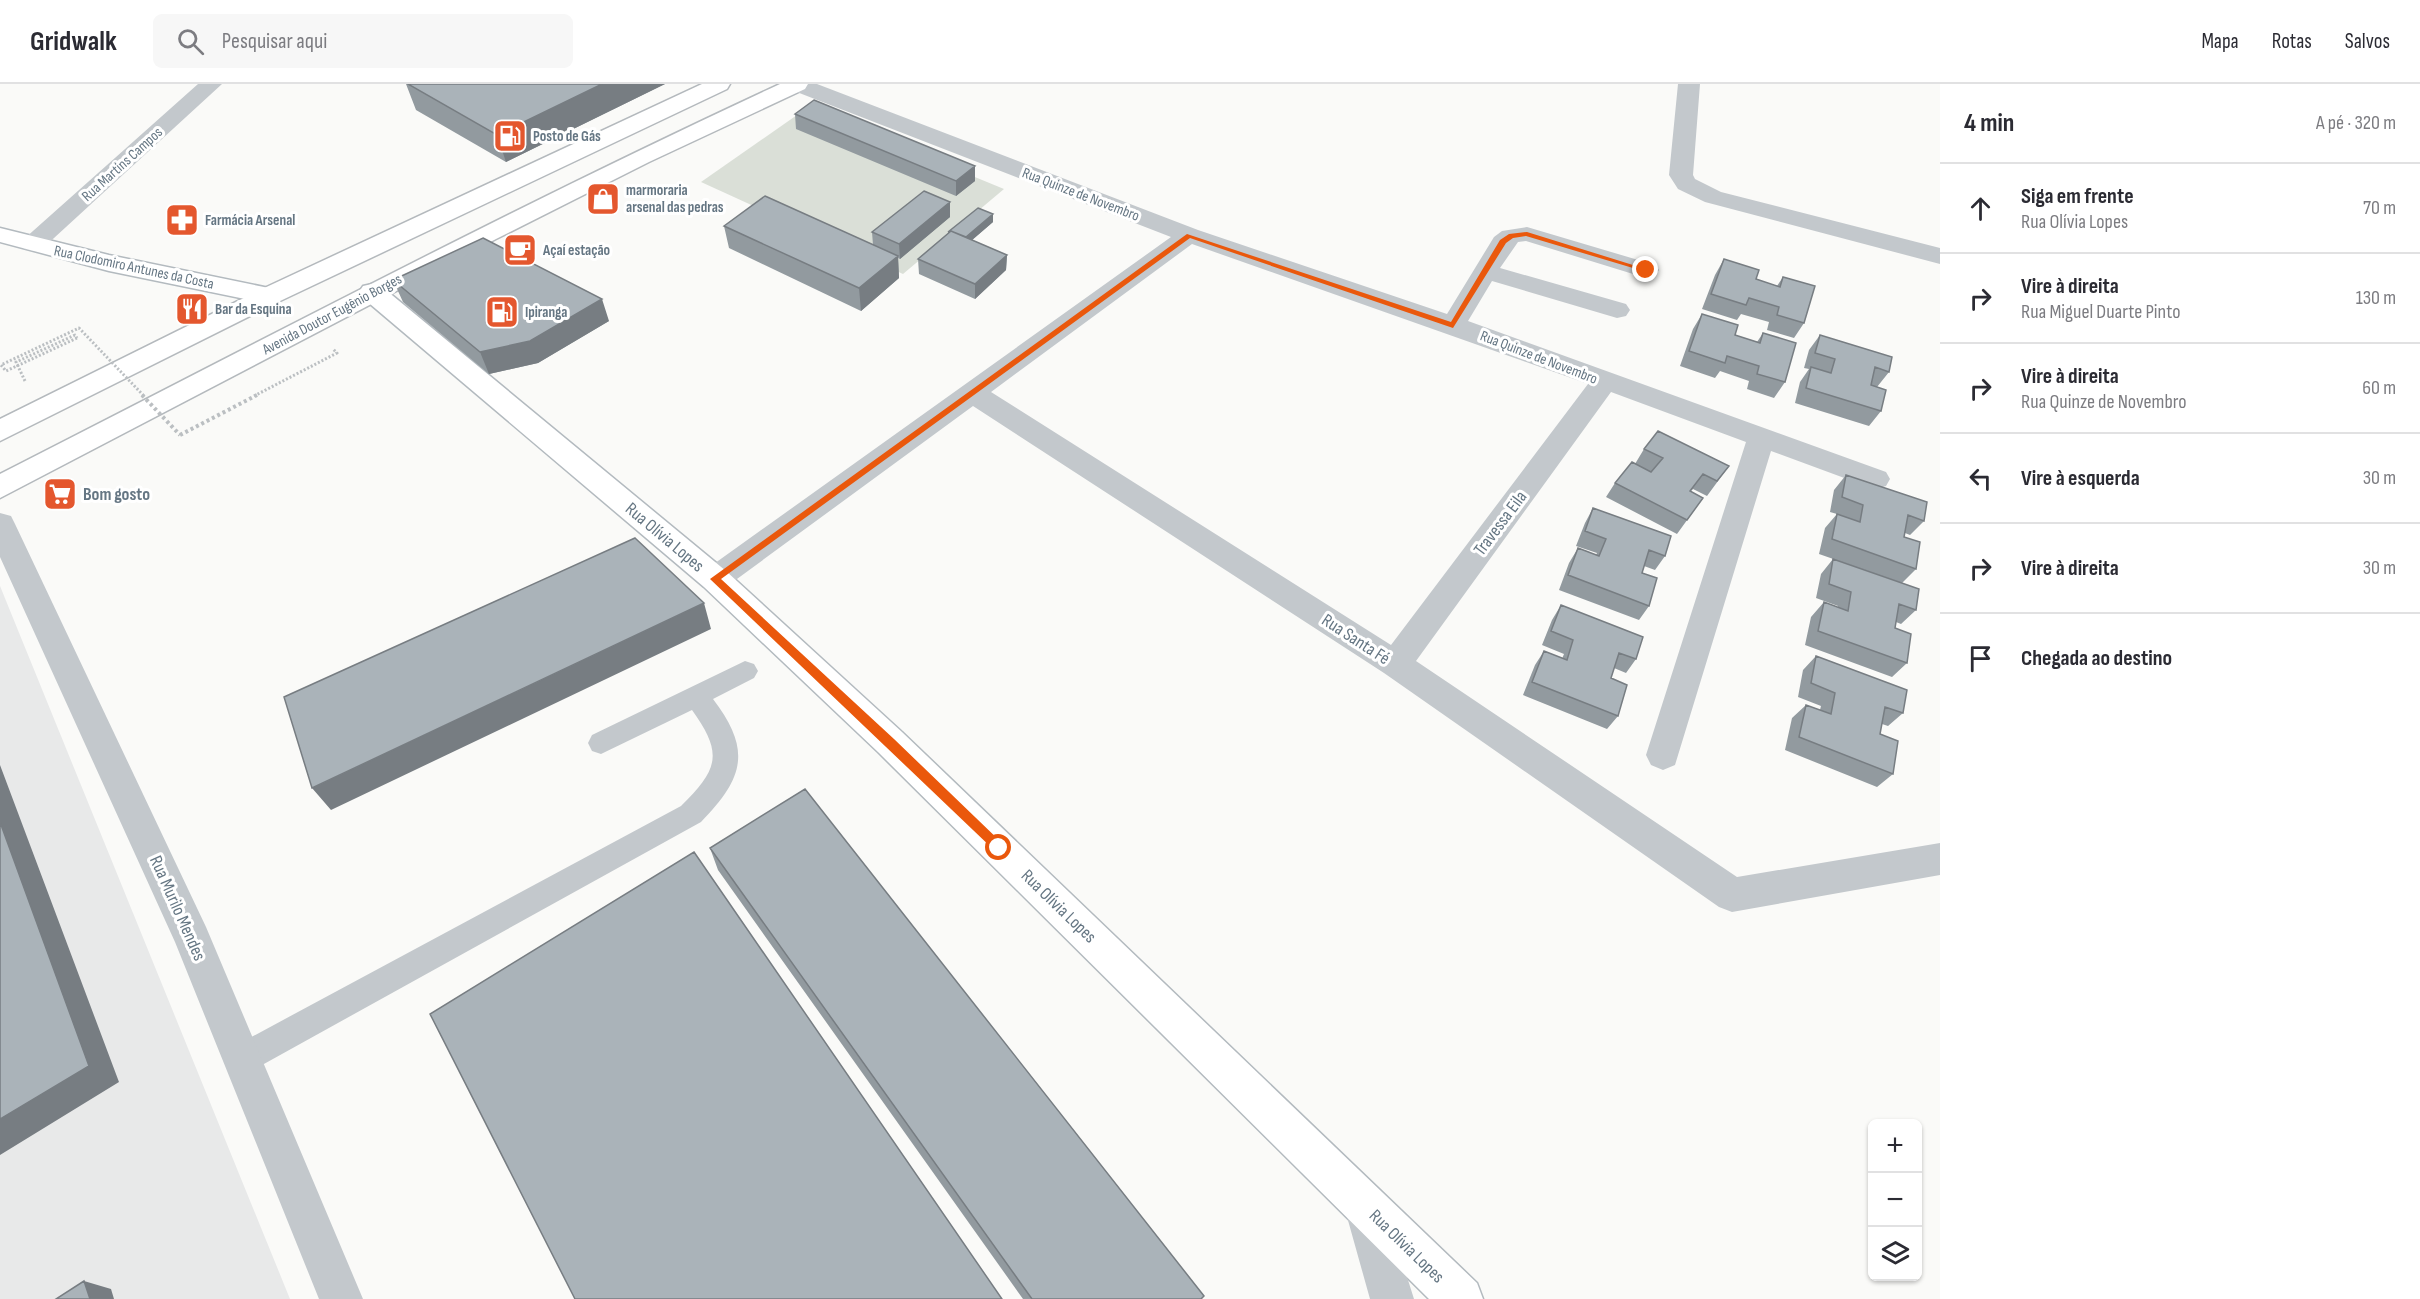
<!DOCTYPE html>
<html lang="pt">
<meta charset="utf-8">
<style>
:root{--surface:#fff;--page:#f7f7f7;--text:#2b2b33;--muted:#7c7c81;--line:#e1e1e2}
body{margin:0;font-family:"Sofia Sans Condensed",sans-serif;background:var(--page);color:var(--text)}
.controls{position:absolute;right:18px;bottom:18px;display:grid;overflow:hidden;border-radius:9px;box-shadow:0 2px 4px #0004}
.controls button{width:54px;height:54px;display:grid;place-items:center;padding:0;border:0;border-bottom:2px solid var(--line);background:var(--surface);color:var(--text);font:30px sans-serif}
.stop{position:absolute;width:18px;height:18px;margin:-14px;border:4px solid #ea580c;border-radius:50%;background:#fff}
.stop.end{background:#ea580c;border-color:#fff;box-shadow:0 2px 6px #0008}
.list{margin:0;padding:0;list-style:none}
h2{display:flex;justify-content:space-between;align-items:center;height:78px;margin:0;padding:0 24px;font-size:26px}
h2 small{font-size:20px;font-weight:400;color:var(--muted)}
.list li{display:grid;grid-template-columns:39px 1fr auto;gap:18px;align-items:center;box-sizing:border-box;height:90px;padding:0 24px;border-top:2px solid var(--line)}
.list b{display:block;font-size:22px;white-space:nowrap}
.list p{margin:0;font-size:20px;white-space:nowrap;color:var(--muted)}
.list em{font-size:20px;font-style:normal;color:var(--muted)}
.icon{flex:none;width:33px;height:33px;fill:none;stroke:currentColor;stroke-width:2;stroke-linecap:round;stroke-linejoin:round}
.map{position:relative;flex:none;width:1940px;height:1215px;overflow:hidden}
header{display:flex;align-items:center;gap:36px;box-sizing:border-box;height:84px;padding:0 30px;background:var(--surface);border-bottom:2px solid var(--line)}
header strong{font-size:28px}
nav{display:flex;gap:33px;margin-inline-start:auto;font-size:21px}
.search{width:420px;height:54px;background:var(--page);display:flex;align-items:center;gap:15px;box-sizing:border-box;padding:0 21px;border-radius:9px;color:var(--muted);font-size:22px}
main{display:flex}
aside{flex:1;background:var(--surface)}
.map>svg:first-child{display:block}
.built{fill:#e8e9e9}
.green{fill:#dadfd7}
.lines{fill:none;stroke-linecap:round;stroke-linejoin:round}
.secondary-casing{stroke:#b3babf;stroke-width:3}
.highway-casing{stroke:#b4b9bd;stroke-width:3}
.path-far1{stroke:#bbbfc2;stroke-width:3;stroke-dasharray:2 2;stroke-linecap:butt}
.path{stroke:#bbbfc2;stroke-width:4;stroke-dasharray:3 3;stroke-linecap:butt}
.lane{fill:#c3c8cc;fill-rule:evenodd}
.street{fill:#c3c8cc;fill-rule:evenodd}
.secondary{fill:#fff;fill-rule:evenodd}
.highway{fill:#fff;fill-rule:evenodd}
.path-bridge-far1{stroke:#bbbfc2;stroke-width:3;stroke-dasharray:2 2;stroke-linecap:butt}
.path-bridge{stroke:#bbbfc2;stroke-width:4;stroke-dasharray:3 3;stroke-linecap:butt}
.wall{fill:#929a9f}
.shaded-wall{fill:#777d82}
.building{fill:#aab3b9;stroke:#777d82;stroke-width:1.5}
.route{fill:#ea580c}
.labels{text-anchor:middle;stroke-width:6;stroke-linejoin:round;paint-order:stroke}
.far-poi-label{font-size:15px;font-weight:bold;fill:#657683;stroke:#fff;text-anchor:start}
.far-street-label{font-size:15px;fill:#657683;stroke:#fff}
.poi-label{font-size:18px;font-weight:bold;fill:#657683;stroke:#fff;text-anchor:start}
.street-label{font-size:18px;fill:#657683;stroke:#fff}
</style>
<header>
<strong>Gridwalk</strong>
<div class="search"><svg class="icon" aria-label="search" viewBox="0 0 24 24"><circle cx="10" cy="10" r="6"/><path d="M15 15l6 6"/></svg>Pesquisar aqui</div>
<nav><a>Mapa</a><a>Rotas</a><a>Salvos</a></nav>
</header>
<main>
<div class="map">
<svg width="1940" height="1215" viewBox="0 0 1940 1215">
<rect width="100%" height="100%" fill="#fafaf8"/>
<path class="built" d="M0,502l290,713h-290z"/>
<path class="green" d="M807,24l197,81 -101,85 -202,-92z"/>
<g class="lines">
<defs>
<path id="secondary" d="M0,144l109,27 160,33 9,2 4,6 -4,6 -9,2 -160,-33 -109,-29z
M372,200l9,2 345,285 176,161 575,551 6,16h-54l-551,-547 -174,-165 -341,-289 -4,-6 4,-6z"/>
<path id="highway" d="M702,0h28l-3,5 -449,213 -278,139v-22l260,-129z
M780,0h28l-3,5 -156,73 -153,77 -496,259v-24c259,-132 516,-268 780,-390z"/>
</defs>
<use href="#secondary" class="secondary-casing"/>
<use href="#highway" class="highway-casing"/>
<path class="path-far1" d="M25,297l-9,-19 59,-27 2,3
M254,312l83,-43 -4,-4"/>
<path class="path" d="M180,351l77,-40"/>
<path class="lane" d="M745,577l9,3 4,7 -4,7 -41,21c39,51 31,79 -12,123l-448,248 -11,4 -11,-4 -4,-11 4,-11 450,-242c38,-37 42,-53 11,-96l-91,44 -9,-3 -4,-8 4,-8z"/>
<path class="street" d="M198,0h24l-180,165 -9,2 -9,-2 -3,-5 3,-5z
M786,0h31l381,146 249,84 47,-77 8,-6 25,-4 128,38 4,5 -4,5 -9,3 -120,-37 -8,1 -18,26 126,36 4,6 -4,6 -9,2 -125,-37 -24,40 418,151 4,7 -4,7 -10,3 -10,-3 -95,-35 -96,314 -12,5 -12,-5 -5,-10 100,-313 -135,-50 -195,269 321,216 203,-34v32l-208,37 -13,-5 -335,-234 -411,-267 -247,181 -11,4 -11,-4 -4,-8 4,-8 467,-334 -382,-148zM1192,160l396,140 -197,261 -400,-253z
M1678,0h22l-7,91 2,4 26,13 219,56v16l-235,-62 -27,-13 -9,-14z
M0,429l11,3 4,8 191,403 157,372h-44l-144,-357 -175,-385z
M1365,1101l15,6 34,108h-44l-26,-93 6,-15z"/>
<use href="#secondary" class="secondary"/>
<use href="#highway" class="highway"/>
<path class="path-bridge-far1" d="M77,254l-71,33 -5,-6 78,-37 65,68"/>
<path class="path-bridge" d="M142,311l38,40"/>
</g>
<path class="wall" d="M406,0h259l-159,78 -90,-52z
M795,30l180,67 -19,15 -160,-67z
M950,118v15l-50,42 -2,-1 1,20 -38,33 -132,-63 -5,-22 149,19 -1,-13z
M993,130v8l-21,18 35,15 -1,15 -31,29 -56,-25 -1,-15 30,-26v-1z
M1724,175l32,20 21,7 6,-9 21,46 -10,15 -27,-8 2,-8 -28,-8 -4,6 -35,-11 13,-34z
M393,196l216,41 -71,42 -49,11 -86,-72z
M1702,230l33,21 22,7 6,-9 22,49 -11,16 -27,-9 2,-8 -29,-10 -5,7 -35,-12 13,-37z
M1820,251l69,37 -12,15 4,24 -12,15 -74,-23 5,-21 9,-13 -5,-1 5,-18z
M1644,365l85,17 -22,30 -14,-7 -3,3 13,6 -26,36 -71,-37 9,-14 20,-19z
M1846,391l78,46 -14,14 -5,-2 -1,4 12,32 -14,14 -83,-29 6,-26 12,-14 -7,-2 4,-22z
M1593,424l72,48 -10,14 -11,-4 -2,7 7,33 -10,14 -80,-30 10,-27 9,-15 18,7 1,-2 -21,-7 9,-23z
M1833,475l83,51 -15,14 -5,-2 -1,6 12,35 -15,14 -87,-32 6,-28 13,-15 14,5v-1l-22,-8 5,-24z
M1561,521l75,54 -10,14 -12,-5 -3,10 7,38 -11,13 -84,-34 12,-30 9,-14 18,8 2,-5 -22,-9 10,-25z
M1816,572l87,57 -15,13 -6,-2 -2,10 13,40 -16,13 -92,-37 7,-32 14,-13 14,5 1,-4 -23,-9 5,-27z
M710,764l491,451h-178l-305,-429z"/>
<path class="shaded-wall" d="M602,0h63l-159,78 -9,-27z
M975,82v15l-19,15v-15z
M950,118v15l-50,42 -1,-15z
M993,130v8l-29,25v-8z
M1007,171l-1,15 -31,29v-15z
M898,172l1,22 -38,33 -2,-23z
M602,215l7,22 -71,42 -49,11 -9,-22z
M704,519l7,26 -380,181 -19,-22z
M0,681l119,317 -119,73z
M84,1197l27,8 3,10h-24z"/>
<path class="building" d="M408,0h194l-105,51z
M814,16l161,66 -19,15 -161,-67z
M924,107l26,11 -51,42 -27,-12z
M765,112l133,60 -39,32 -135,-62z
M978,124l15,6 -27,23 -15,-6 -3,1z
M951,147l56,24 -32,29 -57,-25z
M483,154l119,61 -72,42 -50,11 -87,-72z
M1724,175l35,11 -3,9 24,8 3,-10 32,9 -11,37 -27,-8 2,-8 -30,-9 -3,7 -35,-11z
M1702,230l36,11 -3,10 25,8 3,-10 33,10 -11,39 -28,-8 2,-8 -32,-10 -2,7 -36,-12z
M1820,251l72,22 -3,15 -14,-5 -4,18 15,5 -5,21 -75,-23 5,-21 20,6 4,-14 -20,-6z
M1658,347l71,35 -12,15 -14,-7 -13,17 13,7 -16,22 -72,-37 17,-21 19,10 12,-14 -19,-9z
M1846,391l81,27 -3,19 -16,-6 -4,22 16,5 -4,27 -84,-30 5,-25 23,8 3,-17 -21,-8z
M1593,424l78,28 -6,20 -16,-6 -7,23 15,5 -8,28 -81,-31 10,-27 21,8 7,-17 -21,-8z
M635,454l69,65 -392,185 -28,-91z
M1833,475l86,30 -3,21 -17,-6 -4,24 16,6 -4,29 -89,-32 6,-29 24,9 3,-19 -22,-8z
M1561,521l82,32 -7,22 -17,-6 -8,25 16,7 -9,31 -86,-34 12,-31 23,9 6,-20 -22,-9z
M1816,572l91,34 -4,23 -18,-6 -5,27 18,7 -5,33 -94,-37 7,-32 25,9 4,-21 -24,-10z
M805,705l399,507 -3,3h-169l-322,-451z
M0,738l89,244 -89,53z
M694,768l308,447h-427l-145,-285z
M84,1197l6,18h-34z"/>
<path class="route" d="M1527,148l122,38 -6,1 -117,-35 -13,2 -7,5 -53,85 -263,-90 -469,341 173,160 109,105v7h-8l-285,-272 477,-345 264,88 49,-82 9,-6z"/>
<defs>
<symbol id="fuel-square" viewBox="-11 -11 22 22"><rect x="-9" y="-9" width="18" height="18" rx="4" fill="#e4572e" stroke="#fff"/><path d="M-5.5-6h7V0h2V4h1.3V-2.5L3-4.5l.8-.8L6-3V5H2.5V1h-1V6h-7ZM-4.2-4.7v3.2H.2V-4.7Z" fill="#fff"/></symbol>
<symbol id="shop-square" viewBox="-11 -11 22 22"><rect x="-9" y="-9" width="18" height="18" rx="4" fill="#e4572e" stroke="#fff"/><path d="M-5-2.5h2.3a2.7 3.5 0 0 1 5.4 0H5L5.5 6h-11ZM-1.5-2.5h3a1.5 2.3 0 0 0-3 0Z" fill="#fff"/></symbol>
<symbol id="pharmacy-square" viewBox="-11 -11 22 22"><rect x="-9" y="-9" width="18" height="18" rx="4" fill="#e4572e" stroke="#fff"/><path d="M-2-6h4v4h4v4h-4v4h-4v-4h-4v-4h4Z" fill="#fff"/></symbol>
<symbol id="cafe-square" viewBox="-11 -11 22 22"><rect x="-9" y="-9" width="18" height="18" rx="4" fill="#e4572e" stroke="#fff"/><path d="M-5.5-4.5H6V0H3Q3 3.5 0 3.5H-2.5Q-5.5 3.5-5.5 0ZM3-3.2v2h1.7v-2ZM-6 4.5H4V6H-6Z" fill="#fff"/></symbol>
<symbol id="restaurant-square" viewBox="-11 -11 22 22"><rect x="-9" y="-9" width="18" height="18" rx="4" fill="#e4572e" stroke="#fff"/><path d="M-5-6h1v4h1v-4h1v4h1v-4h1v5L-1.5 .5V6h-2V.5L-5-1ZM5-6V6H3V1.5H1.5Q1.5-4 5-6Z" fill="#fff"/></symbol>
<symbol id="supermarket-square" viewBox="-11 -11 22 22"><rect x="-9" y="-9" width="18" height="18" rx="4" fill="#e4572e" stroke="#fff"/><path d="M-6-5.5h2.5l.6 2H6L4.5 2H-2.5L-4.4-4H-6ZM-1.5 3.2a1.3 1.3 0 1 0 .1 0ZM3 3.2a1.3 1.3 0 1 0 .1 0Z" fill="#fff"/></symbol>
</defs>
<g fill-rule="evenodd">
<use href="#fuel-square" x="491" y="33" width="38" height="38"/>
<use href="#shop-square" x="584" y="96" width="38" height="38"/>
<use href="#pharmacy-square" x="163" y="117" width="38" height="38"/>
<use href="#cafe-square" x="501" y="147" width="38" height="38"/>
<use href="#restaurant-square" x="173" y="206" width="38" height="38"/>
<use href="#fuel-square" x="483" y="209" width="38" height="38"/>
<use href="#supermarket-square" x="41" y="391" width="38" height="38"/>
</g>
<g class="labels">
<g class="far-poi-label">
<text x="533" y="57">Posto de Gás</text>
<text x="626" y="111">marmoraria<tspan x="626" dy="17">arsenal das pedras</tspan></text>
<text x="205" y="141">Farmácia Arsenal</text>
<text x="543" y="171">Açaí estação</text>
<text x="215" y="230">Bar da Esquina</text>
<text x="525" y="233">Ipiranga</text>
</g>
<g class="far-street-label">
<text transform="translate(122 80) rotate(-42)" y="5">Rua Martins Campos</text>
<text transform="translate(1081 110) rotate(21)" y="5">Rua Quinze de Novembro</text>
<text transform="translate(134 183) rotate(12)" y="5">Rua Clodomiro Antunes da Costa</text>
<text transform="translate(332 230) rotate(-28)" y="5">Avenida Doutor Eugênio Borges</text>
<text transform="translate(1539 273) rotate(21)" y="5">Rua Quinze de Novembro</text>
</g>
<g class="poi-label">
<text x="83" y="416">Bom gosto</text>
</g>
<g class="street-label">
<text transform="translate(1500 439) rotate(-53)" y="6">Travessa Eila</text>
<text transform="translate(665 453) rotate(40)" y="6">Rua Olívia Lopes</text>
<text transform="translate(1356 555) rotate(33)" y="6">Rua Santa Fé</text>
<text transform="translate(1059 822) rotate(44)" y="6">Rua Olívia Lopes</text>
<text transform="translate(178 824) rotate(66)" y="6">Rua Murilo Mendes</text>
<text transform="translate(1407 1162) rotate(44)" y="6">Rua Olívia Lopes</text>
</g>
</g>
</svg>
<div class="controls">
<button>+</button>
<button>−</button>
<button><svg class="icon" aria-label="layers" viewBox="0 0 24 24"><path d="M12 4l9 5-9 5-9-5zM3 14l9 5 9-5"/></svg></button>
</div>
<div class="stop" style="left:999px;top:764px"></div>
<div class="stop end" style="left:1646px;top:186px"></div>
</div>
<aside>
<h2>4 min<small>A pé · 320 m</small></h2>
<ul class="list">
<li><svg class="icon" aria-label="ahead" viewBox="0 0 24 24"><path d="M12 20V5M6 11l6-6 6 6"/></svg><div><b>Siga em frente</b><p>Rua Olívia Lopes</p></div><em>70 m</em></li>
<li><svg class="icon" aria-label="right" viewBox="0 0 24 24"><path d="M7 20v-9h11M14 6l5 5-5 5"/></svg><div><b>Vire à direita</b><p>Rua Miguel Duarte Pinto</p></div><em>130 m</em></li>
<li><svg class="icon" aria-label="right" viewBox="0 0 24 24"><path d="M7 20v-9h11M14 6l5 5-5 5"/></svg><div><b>Vire à direita</b><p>Rua Quinze de Novembro</p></div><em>60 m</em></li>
<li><svg class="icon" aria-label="left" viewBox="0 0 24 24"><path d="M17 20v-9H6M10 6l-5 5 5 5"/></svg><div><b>Vire à esquerda</b></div><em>30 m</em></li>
<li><svg class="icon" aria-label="right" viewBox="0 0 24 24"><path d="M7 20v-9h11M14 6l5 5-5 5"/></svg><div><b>Vire à direita</b></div><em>30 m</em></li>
<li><svg class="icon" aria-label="arrive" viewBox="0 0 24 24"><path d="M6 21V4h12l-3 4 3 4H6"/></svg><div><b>Chegada ao destino</b></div></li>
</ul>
</aside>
</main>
